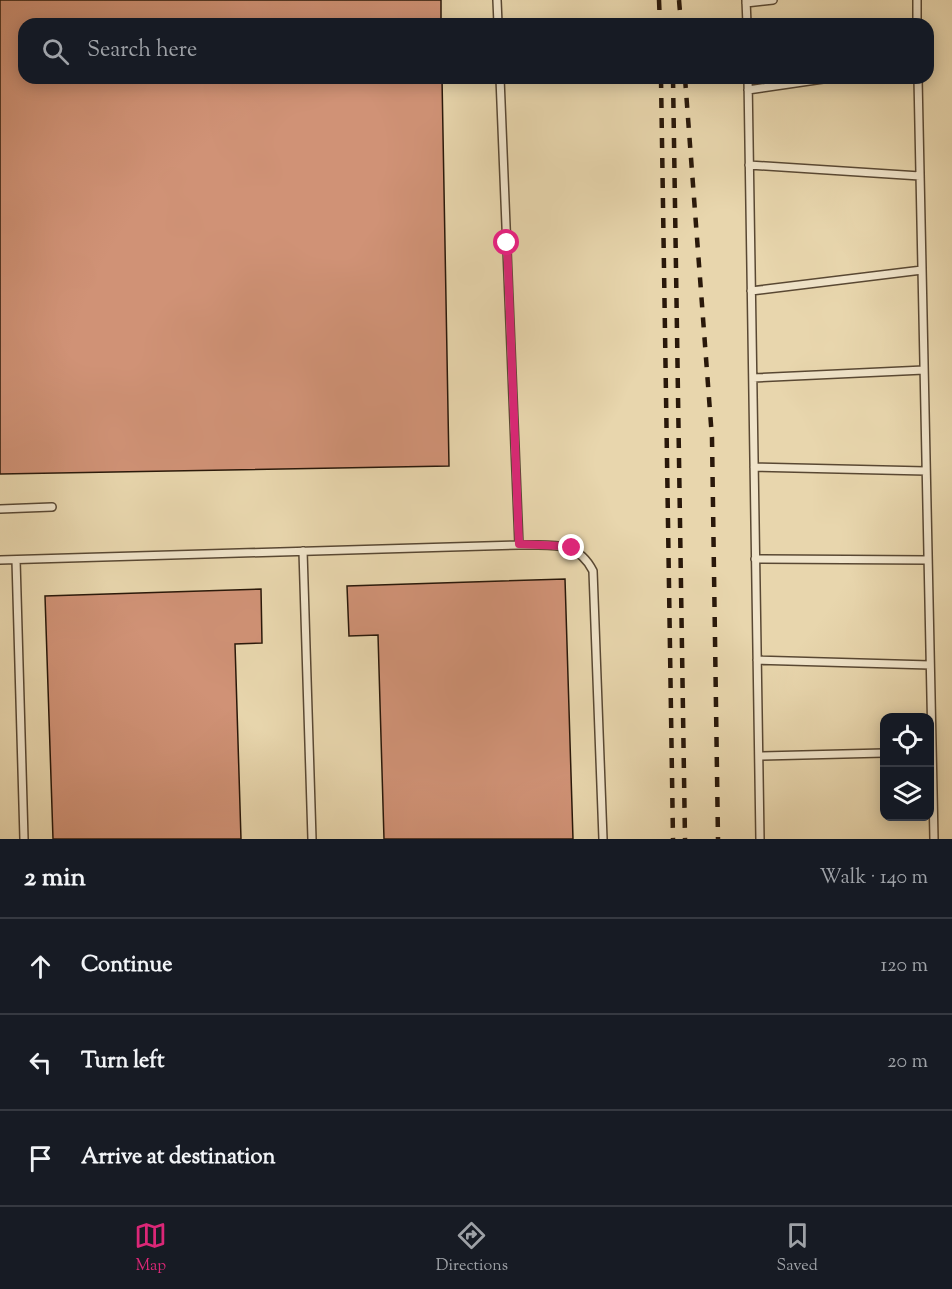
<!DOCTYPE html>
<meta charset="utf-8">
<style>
:root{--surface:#171b24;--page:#20242c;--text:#f1f3f6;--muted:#9ea1a6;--line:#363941;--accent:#db2777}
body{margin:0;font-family:"Sorts Mill Goudy",serif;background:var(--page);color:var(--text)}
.controls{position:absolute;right:18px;bottom:18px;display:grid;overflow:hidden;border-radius:12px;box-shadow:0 3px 15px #0003}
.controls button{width:54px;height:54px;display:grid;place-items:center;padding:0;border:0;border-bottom:2px solid var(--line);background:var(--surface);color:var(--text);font:30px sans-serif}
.stop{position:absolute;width:18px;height:18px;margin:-14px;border:4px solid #db2777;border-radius:50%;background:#fff}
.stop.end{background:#db2777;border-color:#fff;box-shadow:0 2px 6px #0008}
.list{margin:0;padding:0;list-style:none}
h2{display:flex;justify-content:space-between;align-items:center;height:78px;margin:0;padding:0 24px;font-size:26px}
h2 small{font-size:20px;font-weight:400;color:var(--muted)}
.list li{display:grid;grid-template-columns:39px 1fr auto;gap:18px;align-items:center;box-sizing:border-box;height:96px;padding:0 24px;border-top:2px solid var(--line)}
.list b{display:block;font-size:22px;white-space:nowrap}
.list em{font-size:20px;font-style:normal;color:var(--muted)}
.icon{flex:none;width:33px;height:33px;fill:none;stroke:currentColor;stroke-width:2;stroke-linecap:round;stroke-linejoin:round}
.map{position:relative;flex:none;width:952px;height:839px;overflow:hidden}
.search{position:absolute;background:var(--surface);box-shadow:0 3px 15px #0003;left:18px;right:18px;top:18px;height:66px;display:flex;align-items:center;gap:15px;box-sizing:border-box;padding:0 21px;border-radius:18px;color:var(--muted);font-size:22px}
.sheet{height:366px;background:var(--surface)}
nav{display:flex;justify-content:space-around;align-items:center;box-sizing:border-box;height:84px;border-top:2px solid var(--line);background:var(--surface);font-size:16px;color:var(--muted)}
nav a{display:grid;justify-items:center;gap:3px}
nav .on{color:var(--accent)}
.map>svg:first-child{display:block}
.building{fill:#d09276;stroke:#29180a;stroke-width:1.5}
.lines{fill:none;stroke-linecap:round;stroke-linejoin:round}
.lane-casing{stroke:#594833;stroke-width:10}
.lane{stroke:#f0e4ca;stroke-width:7}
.rail{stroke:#29180a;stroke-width:4.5;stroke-dasharray:10 10;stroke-linecap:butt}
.route{stroke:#db2777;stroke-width:8}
</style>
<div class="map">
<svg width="952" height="839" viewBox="0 0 952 839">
<rect width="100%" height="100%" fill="#e8d6ad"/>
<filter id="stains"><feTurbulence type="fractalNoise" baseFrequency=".00333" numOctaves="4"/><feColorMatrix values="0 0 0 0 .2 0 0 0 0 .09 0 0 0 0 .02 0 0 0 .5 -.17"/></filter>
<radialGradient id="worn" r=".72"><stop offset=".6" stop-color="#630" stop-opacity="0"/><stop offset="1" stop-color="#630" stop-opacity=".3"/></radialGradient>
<path class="building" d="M0,0h441v24h-417v54h418l7,388 -449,8z
M565,579l8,260h-189l-6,-204 -29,1 -2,-50z
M261,589l1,54 -27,1 6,195h-188l-8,-243z"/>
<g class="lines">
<defs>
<path id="lane" d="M497,0l1,24
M746,0l1,24
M917,0v24
M746,3l27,-3
M748,78l12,761
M918,78l16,761
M748,90l82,-12
M749,165l171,11
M751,291l171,-21
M753,378l171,-8
M754,467l172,4
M0,509l52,-2
M519,545c30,1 58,-6 74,26l10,268
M303,551l9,288
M755,559l173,1
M0,560l519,-15 -19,-467
M16,560l8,279
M757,660l173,5
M759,756l125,-3"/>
</defs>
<use href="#lane" class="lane-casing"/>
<use href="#lane" class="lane"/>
<path class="rail" d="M659,0l1,24
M679,0l2,24
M661,78l12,761
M673,78l12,761
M685,78l27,360 6,401"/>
</g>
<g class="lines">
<path class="route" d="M507,243l12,301 43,2 10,2"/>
</g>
<rect width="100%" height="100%" filter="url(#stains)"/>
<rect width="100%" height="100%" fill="url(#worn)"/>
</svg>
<div class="controls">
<button><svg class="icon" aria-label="locate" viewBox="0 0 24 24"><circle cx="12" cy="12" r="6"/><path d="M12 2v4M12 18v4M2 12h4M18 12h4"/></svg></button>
<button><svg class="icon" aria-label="layers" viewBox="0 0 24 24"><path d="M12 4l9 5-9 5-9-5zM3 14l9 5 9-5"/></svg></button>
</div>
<div class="stop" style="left:507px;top:243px"></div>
<div class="stop end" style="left:572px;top:548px"></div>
<div class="search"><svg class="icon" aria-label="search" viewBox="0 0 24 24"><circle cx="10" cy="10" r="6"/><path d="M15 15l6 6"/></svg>Search here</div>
</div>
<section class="sheet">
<h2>2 min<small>Walk · 140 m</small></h2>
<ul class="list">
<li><svg class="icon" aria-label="ahead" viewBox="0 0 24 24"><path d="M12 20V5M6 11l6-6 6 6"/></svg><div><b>Continue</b></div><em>120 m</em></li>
<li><svg class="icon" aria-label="left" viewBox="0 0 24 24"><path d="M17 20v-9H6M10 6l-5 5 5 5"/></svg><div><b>Turn left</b></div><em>20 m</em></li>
<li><svg class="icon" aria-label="arrive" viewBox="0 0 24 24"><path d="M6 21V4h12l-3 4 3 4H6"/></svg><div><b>Arrive at destination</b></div></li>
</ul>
</section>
<nav>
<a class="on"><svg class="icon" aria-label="map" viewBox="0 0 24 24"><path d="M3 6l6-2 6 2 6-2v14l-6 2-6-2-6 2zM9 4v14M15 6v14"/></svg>Map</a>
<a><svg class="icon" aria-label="directions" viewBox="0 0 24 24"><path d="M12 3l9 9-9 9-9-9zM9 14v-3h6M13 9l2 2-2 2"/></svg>Directions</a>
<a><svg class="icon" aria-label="saved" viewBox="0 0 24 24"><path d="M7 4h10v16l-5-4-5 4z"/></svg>Saved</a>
</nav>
